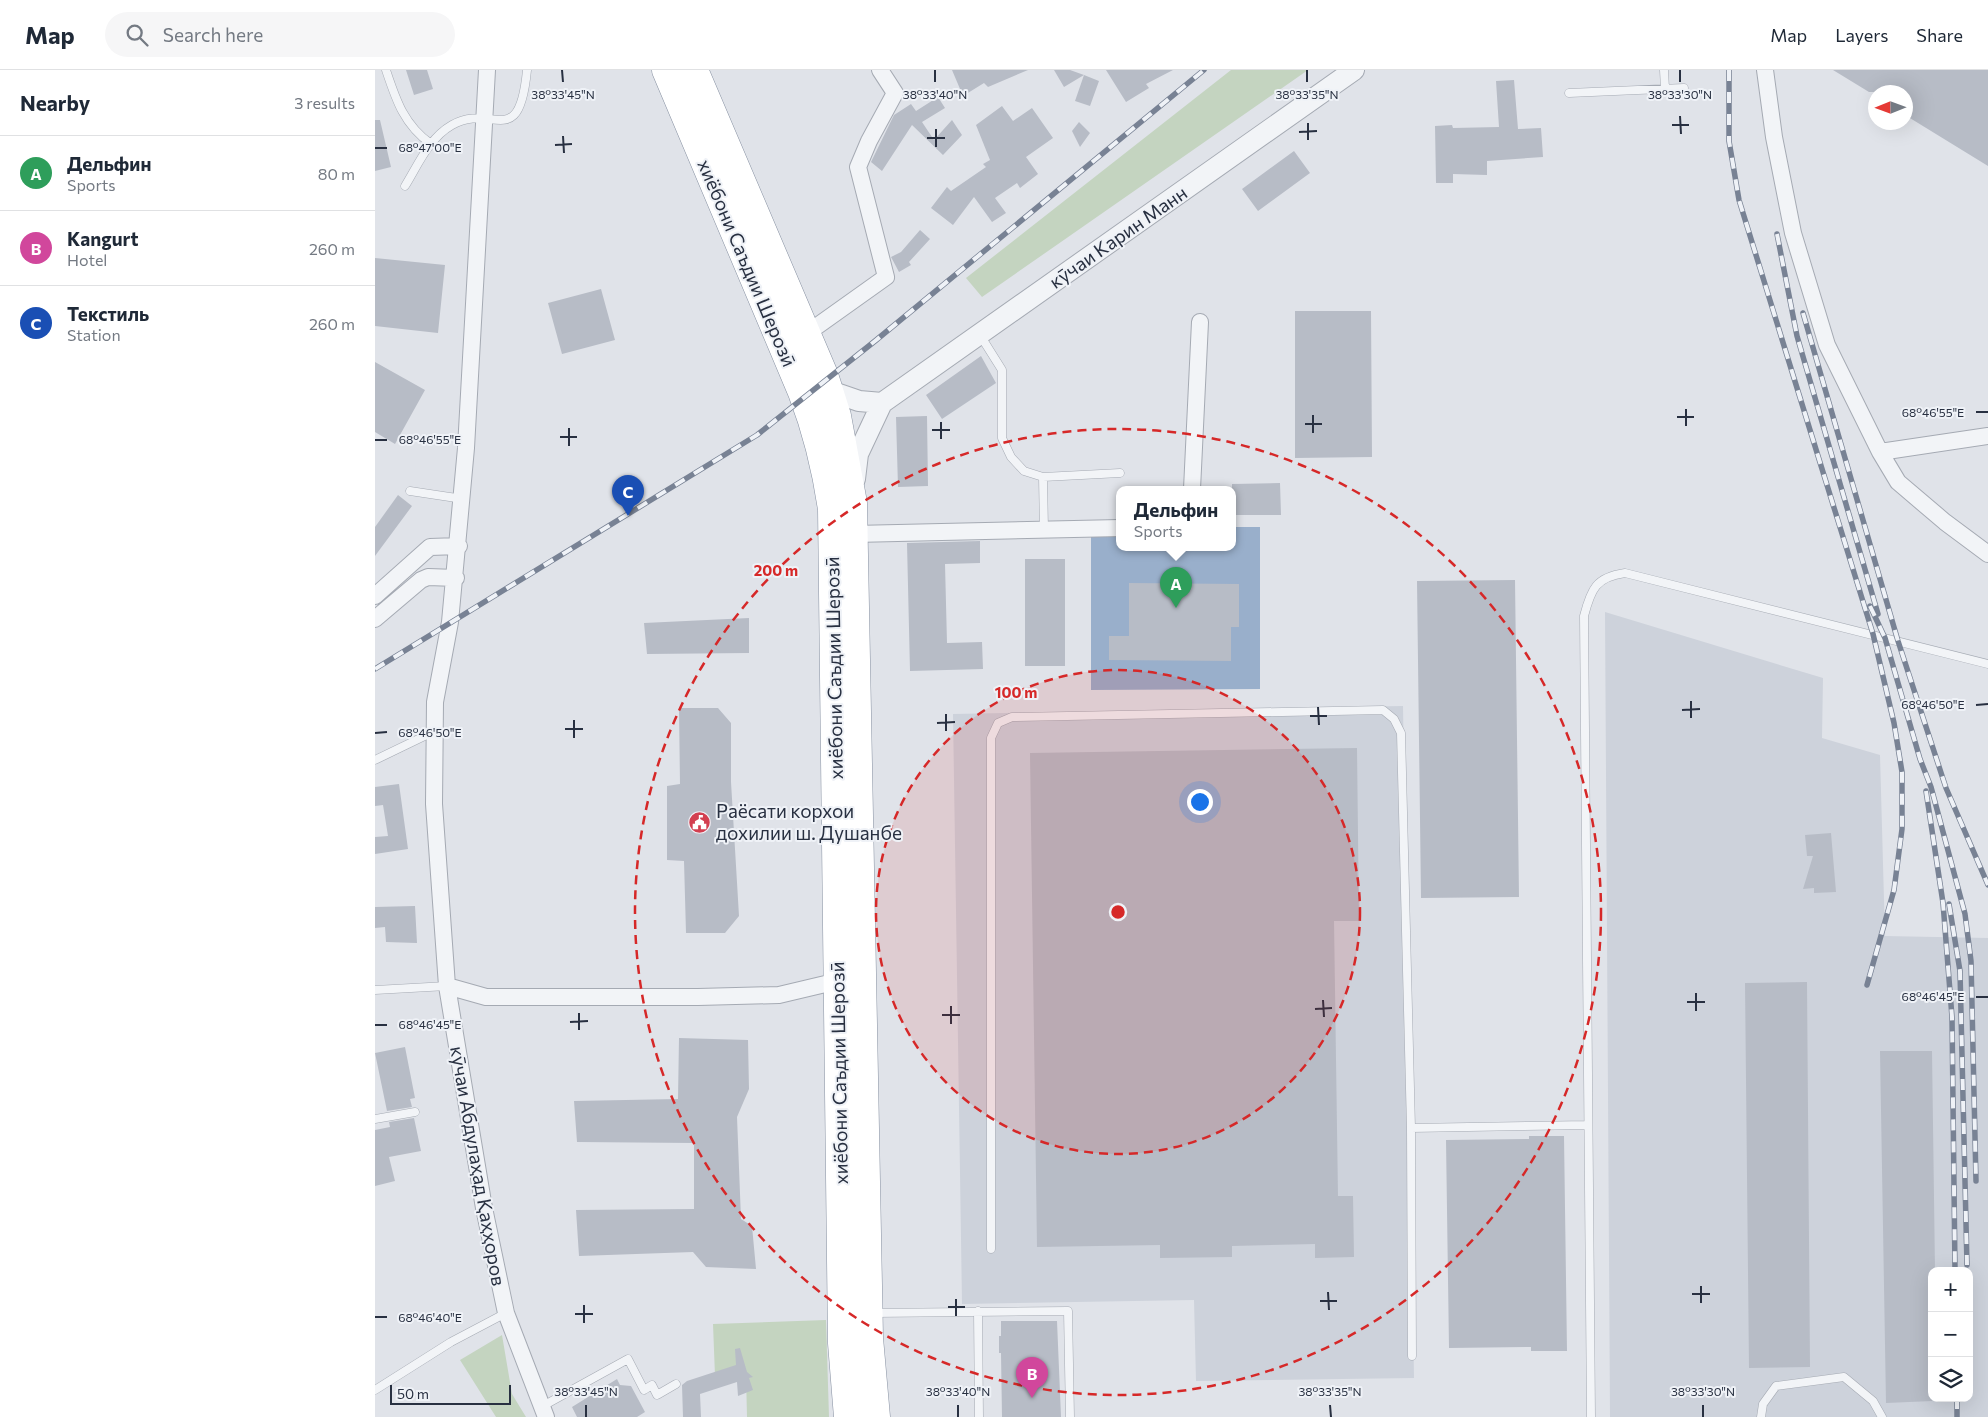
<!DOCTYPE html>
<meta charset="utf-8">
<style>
:root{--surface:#fff;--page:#f6f6f7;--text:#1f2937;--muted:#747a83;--line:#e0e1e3;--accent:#ea580c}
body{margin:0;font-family:Commissioner,sans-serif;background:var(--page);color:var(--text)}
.controls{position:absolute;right:15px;bottom:15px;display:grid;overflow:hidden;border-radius:10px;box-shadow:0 5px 20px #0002}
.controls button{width:45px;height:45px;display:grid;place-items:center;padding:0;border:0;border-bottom:1px solid var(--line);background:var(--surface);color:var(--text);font:25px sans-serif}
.compass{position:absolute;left:1493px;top:15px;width:45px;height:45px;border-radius:50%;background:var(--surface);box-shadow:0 5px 20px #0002;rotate:269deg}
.scale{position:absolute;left:15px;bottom:12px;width:121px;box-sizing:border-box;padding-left:5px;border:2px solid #283041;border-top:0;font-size:14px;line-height:18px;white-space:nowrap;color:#283041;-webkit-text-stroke:4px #eff2f7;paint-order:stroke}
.you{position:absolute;left:824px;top:731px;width:18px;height:18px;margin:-12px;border:4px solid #fff;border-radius:50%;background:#1a73e8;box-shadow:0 0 0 8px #1a73e833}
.badge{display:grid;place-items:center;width:32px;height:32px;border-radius:50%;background:var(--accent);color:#fff;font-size:16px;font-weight:700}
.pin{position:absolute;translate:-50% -41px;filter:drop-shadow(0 1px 2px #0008)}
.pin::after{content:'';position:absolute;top:26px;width:18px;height:15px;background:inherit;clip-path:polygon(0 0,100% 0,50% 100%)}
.popup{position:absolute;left:741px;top:416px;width:120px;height:65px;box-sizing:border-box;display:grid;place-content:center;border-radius:10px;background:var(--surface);filter:drop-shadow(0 1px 4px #0005);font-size:16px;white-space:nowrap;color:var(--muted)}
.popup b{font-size:19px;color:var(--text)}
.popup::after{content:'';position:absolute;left:50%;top:100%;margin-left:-10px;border:10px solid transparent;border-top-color:var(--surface)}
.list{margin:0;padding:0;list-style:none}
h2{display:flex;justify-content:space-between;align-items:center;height:65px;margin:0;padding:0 20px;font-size:21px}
h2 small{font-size:16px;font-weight:400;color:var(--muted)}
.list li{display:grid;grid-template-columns:32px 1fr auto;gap:15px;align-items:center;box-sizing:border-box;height:75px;padding:0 20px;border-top:1px solid var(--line)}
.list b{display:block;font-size:19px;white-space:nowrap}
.list p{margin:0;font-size:16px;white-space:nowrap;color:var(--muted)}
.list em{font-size:16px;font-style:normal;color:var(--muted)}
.icon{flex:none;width:28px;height:28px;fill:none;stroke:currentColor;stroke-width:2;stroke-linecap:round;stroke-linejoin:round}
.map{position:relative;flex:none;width:1613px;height:1347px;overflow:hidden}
header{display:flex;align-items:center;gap:30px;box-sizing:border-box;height:70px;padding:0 25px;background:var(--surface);border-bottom:1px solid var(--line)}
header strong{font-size:24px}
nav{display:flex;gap:28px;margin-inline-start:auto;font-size:18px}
.search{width:350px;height:45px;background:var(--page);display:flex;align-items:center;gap:12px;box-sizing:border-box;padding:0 18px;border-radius:28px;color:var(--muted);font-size:19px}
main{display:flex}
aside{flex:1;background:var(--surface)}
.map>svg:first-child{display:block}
.built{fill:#cdd2db;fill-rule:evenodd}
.green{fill:#c4d4c0}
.water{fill:#99afcb}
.building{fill:#b7bcc6}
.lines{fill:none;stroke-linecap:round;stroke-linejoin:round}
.service-casing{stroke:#a5aab3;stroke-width:9}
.minor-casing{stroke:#a5aab3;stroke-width:18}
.tertiary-casing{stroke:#a5aab3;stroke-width:22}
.trunk-casing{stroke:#8690a1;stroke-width:29}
.service{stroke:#f2f4f7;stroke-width:8}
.minor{stroke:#f2f4f7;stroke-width:16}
.tertiary{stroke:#f2f4f7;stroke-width:20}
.trunk{stroke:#fff;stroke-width:28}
.rail-casing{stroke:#788294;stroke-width:5.5}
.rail{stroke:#eff2f7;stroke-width:4;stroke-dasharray:11;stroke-linecap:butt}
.ticks{fill:none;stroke:#283041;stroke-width:2}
.ring{fill:none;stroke:#d62828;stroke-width:2.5;stroke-dasharray:9 6}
.labels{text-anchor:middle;stroke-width:4;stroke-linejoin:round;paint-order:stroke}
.street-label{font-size:19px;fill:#283041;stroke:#eff2f7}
.poi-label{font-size:19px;fill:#283041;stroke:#eff2f7;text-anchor:start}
.ticks-label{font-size:12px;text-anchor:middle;fill:#283041;stroke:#eff2f7;stroke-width:4;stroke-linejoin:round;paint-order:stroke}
.centre{fill:#d62828;stroke:#eff2f7;stroke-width:2.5}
.ring-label{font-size:15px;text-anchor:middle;font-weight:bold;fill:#d62828;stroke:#eff2f7;stroke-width:4;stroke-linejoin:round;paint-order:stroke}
</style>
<header>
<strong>Map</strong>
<div class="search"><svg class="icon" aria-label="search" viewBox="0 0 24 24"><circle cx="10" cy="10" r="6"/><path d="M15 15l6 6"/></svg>Search here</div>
<nav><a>Map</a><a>Layers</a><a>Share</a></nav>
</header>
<main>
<aside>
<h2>Nearby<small>3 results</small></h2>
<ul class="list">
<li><span class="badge" style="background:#2e9e5b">A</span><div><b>Дельфин</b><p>Sports</p></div><em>80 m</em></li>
<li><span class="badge" style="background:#d1479c">B</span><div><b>Kangurt</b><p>Hotel</p></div><em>260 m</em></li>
<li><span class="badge" style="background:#1a4fb4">C</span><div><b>Текстиль</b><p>Station</p></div><em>260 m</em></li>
</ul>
</aside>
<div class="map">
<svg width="1613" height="1347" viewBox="0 0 1613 1347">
<rect width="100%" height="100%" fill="#e0e3e9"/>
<path class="built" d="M1230,542l218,66 -1,60 58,17 5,181 103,2v479h-378zM1557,1201h37v127h-37z
M1028,636l11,672 -218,3 -2,-81 -232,4 -9,-590z"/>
<path class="green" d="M856,0h77l-326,227 -16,-19z
M451,1250l3,97h-82l-1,-42 -31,1 -2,-52z
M127,1265l10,59 14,23h-30l-36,-57z"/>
<path class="water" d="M716,456h29v21h112v-20h28v162l-169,1z"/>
<path class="building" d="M31,0h21l6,19 -19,6z
M577,0h76l-40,17 -4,-4 -21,13z
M679,0h16l14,5 -20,12z
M731,0h67l-27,14 3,4 -23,14z
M1458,0h155v96l-83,-51v-23h-36z
M709,5l15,6 -9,25 -15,-5z
M1139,10l4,49 23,-1 2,29 -56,4v14l-34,-1v9h-17l-1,-57 17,-1 1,3 46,-1 -3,-46z
M563,27l7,11 -23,14 12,18 18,-20 10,15 -19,20 -31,-30 -30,46 -11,-9 23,-47 17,-11 5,7z
M627,36l11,15 19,-13 21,30 -27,19 12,17 -18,14 -3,-5 -22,15 11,15 -14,9 -18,-25 -21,28 -22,-17 16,-21 4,4 35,-24 -3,-3 7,-4 -14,-35z
M0,50h5l11,47 -16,4z
M704,52l11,11 -10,14 -8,-16z
M919,81l16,22 -52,38 -16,-22z
M545,160l10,9 -21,23 2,3 -12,7 -8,-15 10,-5z
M0,188l70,7 -7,68 -63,-7z
M226,219l14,51 -53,14 -14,-51z
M920,241h76l1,146 -77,1z
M606,286l15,27 -54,36 -16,-24z
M0,292l50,28 -30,54 -20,-12z
M552,346l1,70 -30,1 -2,-70z
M905,413l1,32h-49v-31z
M23,425l14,11 -37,50v-29z
M605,471v22l-35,1 2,79 35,-1 1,27 -73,2 -3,-128z
M650,489h40v107h-40z
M1140,510l4,317 -98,1 -4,-317z
M754,513l110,1v43h-8v34l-122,-1v-24h20z
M374,548v35l-102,1 -3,-31z
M304,638h39l13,15v59l8,134 -14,17h-39l-2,-72 -17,-1v-74l13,-2z
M982,678l2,173h-25l4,275h15l1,61 -39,1v-14l-83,2v11l-72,1v-13l-123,2 -7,-494z
M24,714l9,65 -33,5v-17l13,-1 -5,-31 -8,1v-19z
M1456,763l5,59 -22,1v-5l-11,1 10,-33h-6l-2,-21z
M40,836l2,37 -31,-1 -1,-15 -10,1v-21z
M1432,912l3,385 -61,1 -4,-385z
M304,968l69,2 1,49 -12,28 4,102 11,7 4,43 -50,-2 -13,-15 -114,4 -3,-46 118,-1v-66l-117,-1 -3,-41 104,-2z
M30,977l10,51 -5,1 2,8 -25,4 -12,-58z
M1505,981h52l3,220h-3v130l-46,2z
M39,1048l7,33 -32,6 6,24 -20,5v-56l15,-3 -1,-5z
M1154,1066h35l3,215h-36v-4l-82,1 -3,-208 83,-1z
M626,1251h56l4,96h-59l-1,-64h-2v-17h2z
M365,1278l7,24 6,5 -4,1 4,12 -15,6 -1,-14 -37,12 1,23h-18l-1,-32 5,-4 49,-16 -1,-16z
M242,1309l3,6 11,1 14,26 -8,5h-60l-5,-10z"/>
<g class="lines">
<defs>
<path id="service" d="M11,0c10,30 18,55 45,74
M1289,0l1,19
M1194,23l115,-5
M30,116c13,-21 24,-48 47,-61 40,-23 67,28 75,-55
M605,265l22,35v68l9,19 13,14 19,6
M35,421l53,8
M669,460l-1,-53 77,-4
M0,690l60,-29
M0,920l72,-4
M0,1049l40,-7
M1036,1058l177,-3
M616,1179v-511l7,-15 14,-6 371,-7 11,9 7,14 10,395 1,228
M603,1241l1,106
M498,1243l195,-2 2,106
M0,1320l76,-48 55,-29
M166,1337l87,-48 16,31 8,-5 5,10 19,-11
M1216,1347l-7,-801c7,-27 12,-39 41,-43l363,91
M1386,1347l2,-13 13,-18 68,-9 29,24 9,16"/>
<path id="minor" d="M112,0l-21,378 -16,174 -15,80 -1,102 13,182 37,222 22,105 40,104
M1390,0l9,67 19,96 34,112 53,107
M431,264l80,-57 -28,-110 11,-26 26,-48 -15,-23
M1613,366l-108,16 18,30 47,40 43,32
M817,419l8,-167
M479,464l266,-6
M0,526l55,-49 29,-1
M0,549l46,-39 7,-3 28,1
M72,916l39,11h212l81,-2 59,-14"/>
<path id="tertiary" d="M455,321l29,10 23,2 -24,51 -3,25
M507,333l472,-333"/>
<path id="trunk" d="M291,0l136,322c15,39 24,76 30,117l10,834 6,74
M319,0l130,305 13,41 16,87 16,835 7,79"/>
</defs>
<use href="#service" class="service-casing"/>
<use href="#minor" class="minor-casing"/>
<use href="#tertiary" class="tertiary-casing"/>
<use href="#trunk" class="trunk-casing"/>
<use href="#service" class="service"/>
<use href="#minor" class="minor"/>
<use href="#tertiary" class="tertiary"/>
<use href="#trunk" class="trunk"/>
<defs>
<path id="rail" d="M1354,0v71l10,59 134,434 21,89 8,49v57l-8,61 -27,95
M1402,164l20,102 81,278
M1428,243l95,328 48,147 42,97
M1495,536l15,32 35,121 11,28 34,127 6,47 5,220
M0,599l382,-234 118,-94 329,-271
M1551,721l17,112 9,114 3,254
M1574,834l11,67 7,294
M1582,1328v19"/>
</defs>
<use href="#rail" class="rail-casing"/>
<use href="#rail" class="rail"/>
</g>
<path class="ticks" d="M187,0l1,12M560,0v12M932,0v12M1305,0v12M1305,46l1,18M933,53v17M1297,55h17M561,59v18M924,62l18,-1M188,66l1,17M552,68h18M180,75l17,-1M0,78h12M1311,339v17M1601,342h12M938,345v18M1302,347h17M566,352v17M930,354h17M194,358v18M557,360h18M185,367h17M0,370h12M1316,631v17M1601,635l12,-1M943,637l1,18M1307,640l18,-1M571,644v17M935,646h17M199,650v18M562,653l18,-1M190,659h18M0,663l12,-1M1321,923v18M1601,927h12M948,930l1,17M1312,932h18M576,936v18M940,939l17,-1M204,943v17M567,945h18M195,952l18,-1M0,955h12M1326,1216v17M953,1222l1,18M1317,1224h18M581,1229v17M945,1231h17M209,1235v18M573,1237h17M200,1244h18M0,1247h12M211,1335v12M583,1335v12M955,1335l1,12M1328,1335v12"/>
<circle cx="743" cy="842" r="242" fill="#d62828" fill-opacity=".12"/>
<g class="ring">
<circle cx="743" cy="842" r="242"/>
<circle cx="743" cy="842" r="483"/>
</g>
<defs>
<symbol id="civic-disc" viewBox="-11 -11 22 22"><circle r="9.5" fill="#d33f50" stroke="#eff2f7"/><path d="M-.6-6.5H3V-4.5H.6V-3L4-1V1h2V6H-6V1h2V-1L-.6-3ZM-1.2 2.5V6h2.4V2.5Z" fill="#fff"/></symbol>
</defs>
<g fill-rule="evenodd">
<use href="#civic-disc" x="312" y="740" width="25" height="25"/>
</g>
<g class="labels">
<g class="street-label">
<text transform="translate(743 167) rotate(-35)" y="7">кӯчаи Карин Манн</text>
<text transform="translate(372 193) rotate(67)" y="7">хиёбони Саъдии Шерозӣ</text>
<text transform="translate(459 598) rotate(-91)" y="7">хиёбони Саъдии Шерозӣ</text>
<text transform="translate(464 1003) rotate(-91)" y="7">хиёбони Саъдии Шерозӣ</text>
<text transform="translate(103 1096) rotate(80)" y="7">кӯчаи Абдулаҳад Қаҳҳоров</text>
</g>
<g class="poi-label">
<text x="341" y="748">Раёсати корхои<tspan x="341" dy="22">дохилии ш. Душанбе</tspan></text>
</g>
</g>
<g class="ticks-label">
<text x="188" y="29">38°33'45"N</text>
<text x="560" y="29">38°33'40"N</text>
<text x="932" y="29">38°33'35"N</text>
<text x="1305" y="29">38°33'30"N</text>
<text x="55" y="82">68°47'00"E</text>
<text x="1558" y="347">68°46'55"E</text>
<text x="55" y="374">68°46'55"E</text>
<text x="1558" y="639">68°46'50"E</text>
<text x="55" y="667">68°46'50"E</text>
<text x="1558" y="931">68°46'45"E</text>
<text x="55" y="959">68°46'45"E</text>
<text x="55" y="1252">68°46'40"E</text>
<text x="211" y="1326">38°33'45"N</text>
<text x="583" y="1326">38°33'40"N</text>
<text x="955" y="1326">38°33'35"N</text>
<text x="1328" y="1326">38°33'30"N</text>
</g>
<circle cx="743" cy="842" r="8" class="centre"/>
<g class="ring-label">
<text x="401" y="506">200 m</text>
<text x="641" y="628">100 m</text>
</g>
</svg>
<div class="controls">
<button>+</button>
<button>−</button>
<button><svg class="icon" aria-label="layers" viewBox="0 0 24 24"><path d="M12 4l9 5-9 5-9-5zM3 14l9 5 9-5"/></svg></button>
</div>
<svg class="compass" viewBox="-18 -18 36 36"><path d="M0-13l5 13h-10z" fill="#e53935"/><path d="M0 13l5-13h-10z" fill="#747a83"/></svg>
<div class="scale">50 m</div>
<div class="you"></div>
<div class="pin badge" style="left:801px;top:538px;background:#2e9e5b">A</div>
<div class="popup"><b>Дельфин</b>Sports</div>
<div class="pin badge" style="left:657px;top:1328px;background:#d1479c">B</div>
<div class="pin badge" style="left:253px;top:446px;background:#1a4fb4">C</div>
</div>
</main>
